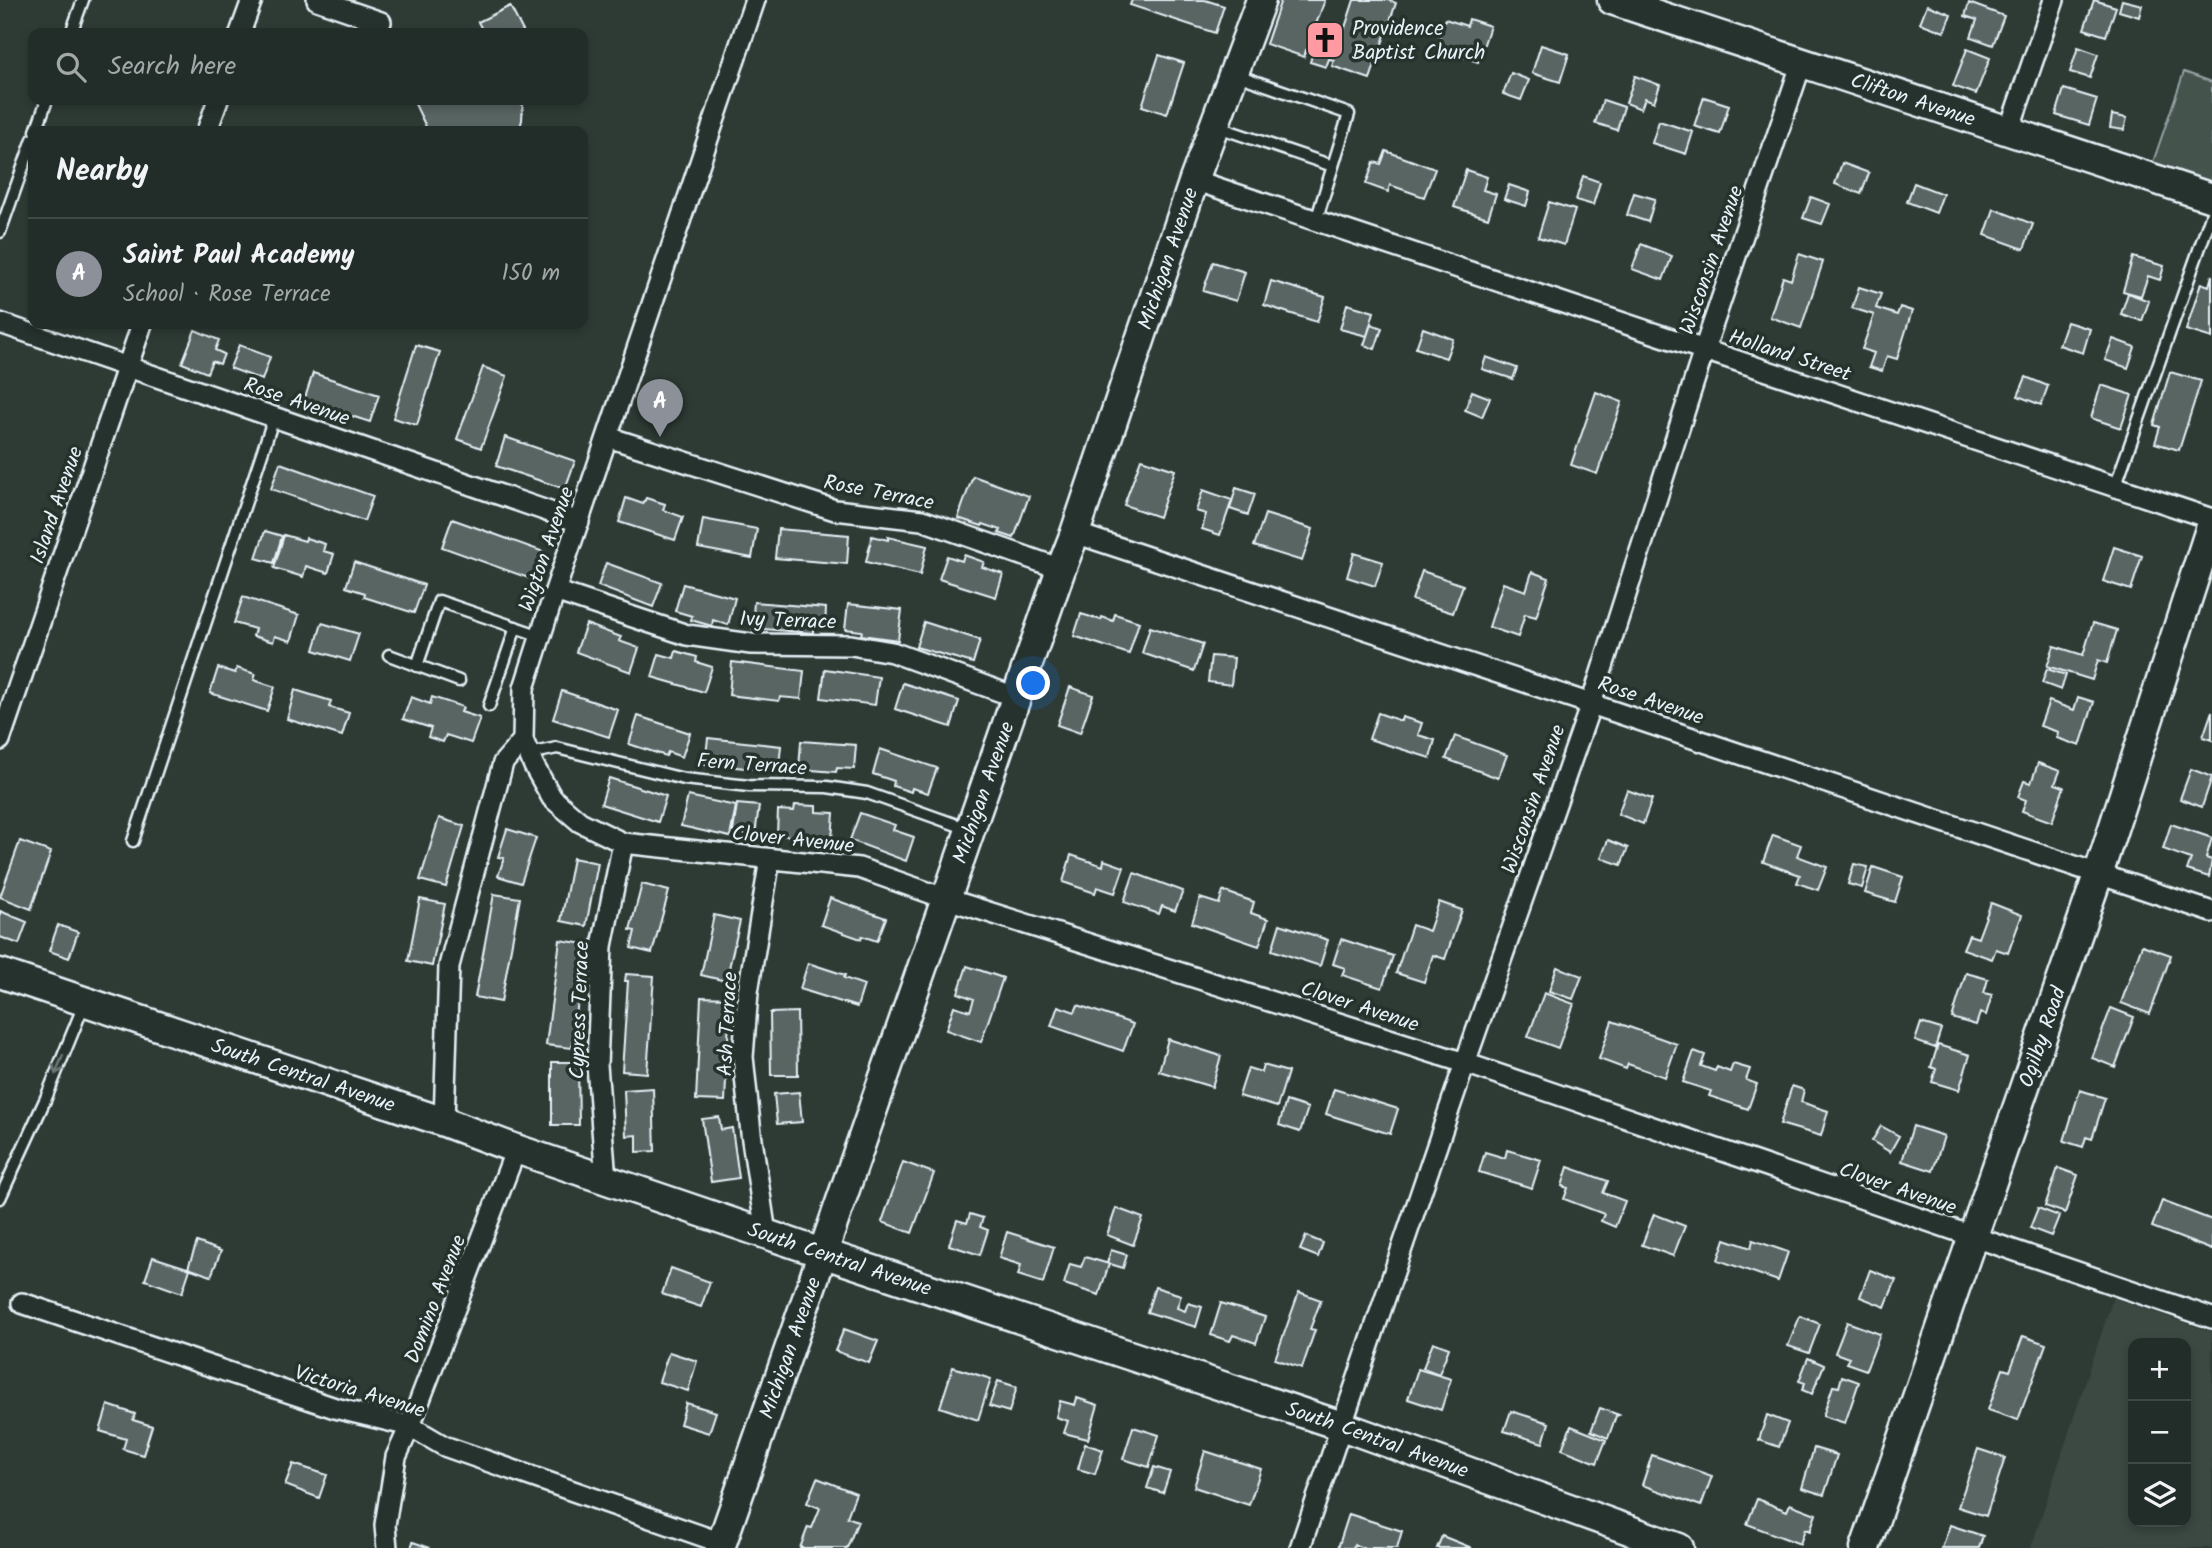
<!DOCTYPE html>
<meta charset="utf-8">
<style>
:root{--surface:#222c28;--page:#2a3430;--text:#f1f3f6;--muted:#a2a7a8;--line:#3f4845;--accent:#8c9099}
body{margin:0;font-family:Kalam,sans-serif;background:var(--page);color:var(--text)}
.controls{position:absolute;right:21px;bottom:21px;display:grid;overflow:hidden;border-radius:14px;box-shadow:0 4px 10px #0003}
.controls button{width:63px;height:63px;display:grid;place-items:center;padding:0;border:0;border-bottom:2px solid var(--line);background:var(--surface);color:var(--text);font:35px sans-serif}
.you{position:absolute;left:1034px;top:684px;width:24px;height:24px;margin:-18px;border:5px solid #fff;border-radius:50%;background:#1a73e8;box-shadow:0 0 0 10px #1a73e833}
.badge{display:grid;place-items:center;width:46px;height:46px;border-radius:50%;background:var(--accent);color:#fff;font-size:23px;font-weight:700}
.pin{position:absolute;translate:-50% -58px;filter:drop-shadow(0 2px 4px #0008)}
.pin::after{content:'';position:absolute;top:37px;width:24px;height:21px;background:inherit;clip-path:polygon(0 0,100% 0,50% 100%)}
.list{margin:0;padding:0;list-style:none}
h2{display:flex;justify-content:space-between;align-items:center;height:91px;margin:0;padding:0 28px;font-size:30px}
h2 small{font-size:23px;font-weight:400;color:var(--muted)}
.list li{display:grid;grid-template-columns:46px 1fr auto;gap:21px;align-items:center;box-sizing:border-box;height:112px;padding:0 28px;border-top:2px solid var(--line)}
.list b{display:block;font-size:26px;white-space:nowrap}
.list p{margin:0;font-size:23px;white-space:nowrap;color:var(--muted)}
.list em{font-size:23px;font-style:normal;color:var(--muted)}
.icon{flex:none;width:38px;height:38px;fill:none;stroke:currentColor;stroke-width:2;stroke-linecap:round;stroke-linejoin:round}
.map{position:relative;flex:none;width:2212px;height:1548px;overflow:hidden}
.search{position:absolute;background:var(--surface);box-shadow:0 4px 10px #0003;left:28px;top:28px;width:560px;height:77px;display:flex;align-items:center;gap:18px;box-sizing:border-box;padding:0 24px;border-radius:14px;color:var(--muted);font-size:26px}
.panel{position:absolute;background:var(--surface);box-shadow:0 4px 10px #0003;left:28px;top:126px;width:560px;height:203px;border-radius:14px}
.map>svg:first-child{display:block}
.built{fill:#3b4843;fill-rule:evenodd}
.green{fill:#45524e;stroke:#96a2a3;stroke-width:2}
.building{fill:#596563;stroke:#e8f1f8;stroke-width:2}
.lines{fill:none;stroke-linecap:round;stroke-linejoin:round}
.lane-casing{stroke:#e8f1f8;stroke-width:15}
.street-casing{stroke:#e8f1f8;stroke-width:24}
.secondary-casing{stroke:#e8f1f8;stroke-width:33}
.lane{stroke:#26332d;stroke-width:10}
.street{stroke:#26332d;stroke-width:19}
.secondary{stroke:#26332d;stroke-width:28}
.oneway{stroke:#6a7674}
.labels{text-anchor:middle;stroke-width:7;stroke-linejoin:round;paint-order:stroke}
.poi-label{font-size:21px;fill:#e8f1f8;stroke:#26332d;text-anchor:start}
.street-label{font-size:21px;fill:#e8f1f8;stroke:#26332d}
</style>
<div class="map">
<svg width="2212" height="1548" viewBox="0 0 2212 1548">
<rect width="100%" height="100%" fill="#2e3b35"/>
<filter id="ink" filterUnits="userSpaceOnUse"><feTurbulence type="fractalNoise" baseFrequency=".0143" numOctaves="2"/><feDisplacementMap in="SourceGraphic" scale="14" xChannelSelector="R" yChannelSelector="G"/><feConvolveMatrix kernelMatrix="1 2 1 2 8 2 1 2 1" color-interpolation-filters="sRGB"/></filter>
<g filter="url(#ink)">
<path class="built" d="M2113,1298l99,34v216h-181zM2133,1343h53v179h-53z"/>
<path class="green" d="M2184,72l28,10v103l-60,-20z"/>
<path class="building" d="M1132,0h73l19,6 -9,27 -85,-28z
M1281,0h44l-10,27 27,10 12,-37h34l8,3 -26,76 -38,-13 2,-6 -5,-1 -3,8 -16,-5 3,-10 -7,-2 -2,7 -38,-13z
M2094,0l22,7 -10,29 -22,-7z
M2122,0l20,5 -3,12 -20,-6z
M1969,3l35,13 -11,29 -22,-8 6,-17 -12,-4z
M1927,5l24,9 -7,18 -24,-9z
M510,6l14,27h-40l-6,-11z
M1445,19l22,7 2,-7 21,7 -12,36 -42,-14z
M1541,45l28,9 -9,28 -28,-9z
M2078,47l20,7 -8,24 -20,-6z
M1967,49l23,9 -14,36 -23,-8z
M1159,55l25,8 -17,51 -25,-8z
M1511,73l18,7 -8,20 -18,-6z
M1635,76l25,9 -6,17 -9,-4 -4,11 -15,-6z
M2064,89l33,10 -8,26 -33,-10z
M1704,97l25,8 -9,29 -26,-8z
M413,100h110l-1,20 -3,11h-91z
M1603,100l21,7 -7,23 -22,-7z
M2112,115l15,3 -3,12 -14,-2z
M1659,121l34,11 -7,22 -34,-11z
M1386,151l49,18 -11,28 -34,-12 -2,7 -22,-8 8,-22 7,2z
M1842,163l27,10 -8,21 -26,-10z
M1466,170l21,7 -4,13 13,4 -8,24 -34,-11z
M1583,176l17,6 -7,23 -17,-5z
M1914,183l29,11 -7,19 -29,-11z
M1509,185l21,7 -4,14 -22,-7z
M1634,193l21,6 -7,23 -21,-7z
M1811,197l19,7 -8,20 -19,-6z
M1549,202l26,8 -11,35 -26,-8z
M1994,209l39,15 -9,25 -39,-14z
M1641,244l31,12 -9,24 -31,-11z
M1799,254l24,8 -22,66 -31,-11 13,-40 8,3z
M2133,257l31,9 -4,14 -12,-4 -7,20 -18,-5z
M1213,262l32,10 -9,29 -33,-10z
M2212,275v63l-26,-8 15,-47 8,3z
M1271,281l54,16 -8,25 -53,-17z
M1859,287l22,7 -5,14 21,7 3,-8 12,4 -15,48 -10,-3 -5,15 -13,-4 5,-14 -12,-4 12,-34 -22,-7z
M2128,293l21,8 -7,20 -21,-7z
M1347,304l27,8 -7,24 -27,-7z
M2067,322l23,7 -7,24 -24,-8z
M1371,324l11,4 -7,21 -11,-4z
M1423,328l30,11 -7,19 -30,-10z
M195,330l24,10 -4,10 9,4 -4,10 -8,-3 -5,12 -25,-10z
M2113,339l22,8 -7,21 -23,-8z
M239,345l31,12 -8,23 -32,-12z
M416,345l24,7 -23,73 -24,-7z
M1486,357l31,11 -4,11 -31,-10z
M483,367l24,9 -26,72 -24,-9z
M2170,372l31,9 -22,69 -24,-7 5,-16 -6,-2z
M313,373l66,22 -9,27 -66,-21z
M2026,377l22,9 -7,19 -23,-9z
M2101,385l31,10 -11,33 -30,-10z
M1472,391l18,7 -8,19 -17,-7z
M1596,392l26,10 -25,72 -26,-9z
M505,437l70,24 -10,28 -69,-23z
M1141,459l34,11 -16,47 -35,-12z
M280,463l93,33 -9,25 -93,-32z
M973,476l56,20 -15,42 -15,-5 2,-3 -18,-6 -1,2 -24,-8z
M1236,488l19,6 -7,21 -18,-6z
M1203,490l29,10 -12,35 -18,-6 4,-15 -10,-3z
M626,498l17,6 3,-6 19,6 -2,6 20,7 -8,23 -56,-18z
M1265,514l48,15 -11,32 -48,-15z
M452,519l92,33 -10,28 -92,-33z
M703,519l54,10 -5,29 -54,-10z
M778,529l71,6 -2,29 -72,-6z
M265,531l17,5 -8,27 -18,-5z
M284,535l21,6 1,-3 19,6 -2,7 11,3 -6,19 -22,-7 -3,11 -29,-9z
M872,536l16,4v-3l39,9 -7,29 -54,-13z
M2114,547l28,9 -11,34 -28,-9z
M1354,553l29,9 -8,24 -28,-9z
M964,555l20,7 -2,5 21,7 -7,23 -57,-18 8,-23 15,5z
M354,562l70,23 -10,28 -50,-16 1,-4 -19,-6z
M606,563l56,20 -9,24 -55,-21z
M1422,571l41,14 -10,28 -41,-13z
M1532,572l17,6 -13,39 -11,-3 -7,23 -29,-10 14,-44 23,8z
M683,584l52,14 -7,27 -15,-5 -1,6 -21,-6 1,-4 -17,-5z
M243,597l56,18 -8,26 -16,-5 -2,6 -20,-6 2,-7 -21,-6z
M754,602l72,6 -1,20 -12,-1v6l-61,-5z
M848,604l54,6 -4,30 -37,-5 1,-4 -17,-2z
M1081,614l20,6 1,-3 11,4 2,-7 24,8 -10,32 -55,-18z
M924,622l56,18 -7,23 -57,-16z
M322,623l37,11 -9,27 -36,-11z
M2093,623l24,7 -10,33 -9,-3 -6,20 -45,-14 7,-20 29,9z
M586,624l35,13 -2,4 20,7 -8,24 -55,-20z
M1150,627l53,17 -9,27 -52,-18z
M676,651l21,6 -1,5 16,5 -8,25 -52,-15 7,-23 15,4z
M1211,656l23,2 -3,27 -23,-3z
M732,662l72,9 -3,28 -21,-2 -1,4 -50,-6z
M218,668l17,5 2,-5 18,6 -1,6 21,7 -8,24 -57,-18z
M825,669l54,8 -4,28 -54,-7z
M2047,669l19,6 -5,15 -19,-7z
M903,683l56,18 -8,26 -56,-18z
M1070,687l23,8 -13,38 -23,-8z
M295,690l36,11 -2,6 20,6 -7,23 -55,-17z
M562,691l56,19 -9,27 -56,-18z
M411,697l19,7 2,-7 31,10 -2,5 19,6 -9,25 -25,-8 -3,7 -15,-5 3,-9 -28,-9z
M2078,697l16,5 -14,44 -23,-8 1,-6 -18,-6 9,-25 25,9z
M2212,711v29l-9,-3z
M1378,713l23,8 1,-4 20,6 -4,12 17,5 -5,18 -61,-19z
M638,716l52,17 -8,24 -14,-5 -2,4 -37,-12z
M1455,736l52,19 -9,23 -52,-19z
M708,738l73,8 -2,20 -12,-1 -1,5 -61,-6z
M801,741l55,4 -2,24 -17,-1 -1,4 -37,-3z
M880,749l57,19 -9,25 -16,-5 -1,4 -18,-6 1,-5 -21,-7z
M2038,763l22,8 -5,13 9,3 -12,35 -30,-11 4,-11 -8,-3 6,-16 7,2z
M2191,769l21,8 -10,30 -22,-8z
M609,778l57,18 -8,26 -57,-18z
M1627,790l25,9 -9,25 -25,-10z
M688,796l48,10 -6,31 -49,-11z
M737,804l22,2 -4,29 -22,-3z
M795,805l21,1v6l18,1 -2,26 -55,-4 1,-25 16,1z
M860,813l35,12 -2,5 21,7 -8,24 -56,-21z
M439,818l25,8 -18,61 -26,-7z
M2171,824l41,14 -6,20 6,2 -3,17 -22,-7 4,-11 -28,-10z
M507,829l29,9 -15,45 -23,-7 6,-18 -6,-1z
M1773,835l28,10 -4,11 30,11 -9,23 -21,-7 3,-8 -37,-13z
M1608,840l20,8 -7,17 -20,-7z
M20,841l31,11 -20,57 -31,-12z
M1071,855l32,11 1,-6 20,7 -9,26 -18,-6 -2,6 -32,-11z
M573,858l25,5 -12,63 -25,-5z
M1854,864l14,3 -6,21 -14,-4z
M1873,867l30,10 -8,25 -30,-9z
M1134,873l49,18 -8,20 -13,-5 -3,8 -35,-12z
M642,884l27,7 -17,62 -21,-5 4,-17 -5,-1z
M1223,891l31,11 -3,11 17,6 -9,27 -67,-23 8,-25 19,6z
M494,894l26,4 -19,104 -26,-5z
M830,898l56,20 -9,23 -15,-5 -1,3 -40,-14z
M420,899l25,5 -13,62 -24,-5z
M1439,902l23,8 -17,49 -12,-4 -9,27 -28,-9 16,-48 17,6z
M1991,903l31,12 -14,38 -12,-4 -4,10 -29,-10 6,-14 9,3z
M0,911l27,11 -8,22 -19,-7z
M714,915l26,6 -14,60 -25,-6z
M1280,924l48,16 -8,26 -48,-16z
M58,925l20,7 -9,26 -20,-7z
M1341,939l52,17 -11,32 -40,-13 3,-7 -12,-4z
M560,940l25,4 -13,104 -26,-3z
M2142,945l29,10 -21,59 -29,-11z
M808,963l37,12 -1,3 20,7 -7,22 -57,-18z
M967,966l36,12 -22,64 -35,-12 8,-24 16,5 4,-12 -16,-6z
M1557,967l25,9 -9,23 -24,-8z
M1966,973l22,6 -4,14 8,2 -6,20 -6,-2 -4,12 -24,-7z
M626,974l28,2 -7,97 -25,-2 6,-90h-3z
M1544,993l30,11 -16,44 -30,-11z
M701,997l29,1 -5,103 -29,-1z
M1078,1005l55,19 -10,27 -72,-25 7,-20 17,6z
M2111,1008l23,9 -19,50 -23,-9z
M797,1012l1,63h-27l-1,-62z
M1612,1021l65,23 -12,33 -37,-13 -2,5 -27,-10z
M1921,1023l20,6 -6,19 -20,-7z
M1168,1039l53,17 -9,31 -53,-16z
M1938,1045l32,10 -11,35 -27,-8 4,-13 -5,-2z
M1694,1051l11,4 -4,11 14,5 2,-4 13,5 3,-8 17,5 -4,11 11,4 -9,25 -39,-13 2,-5 -28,-9z
M552,1062h26l1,63h-27z
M1263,1065l25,7 -11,35 -38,-11 9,-28 13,4z
M1792,1086l12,4 -3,12 27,9 -7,25 -41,-12z
M653,1088l2,63 -18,1v-17l-11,1 -2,-46z
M1334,1089l64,20 -8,25 -64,-20z
M2080,1090l25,8 -13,41 -6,-2 -3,10 -19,-6z
M799,1092l3,30 -25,2 -3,-30z
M1286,1101l22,7 -8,24 -21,-7z
M719,1117l2,13 11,-2 7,50 -28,4 -9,-63z
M1881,1126l18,10 -9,16 -18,-11z
M1913,1126l31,10 -11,35 -31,-10z
M1507,1150l34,10 -9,28 -53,-16 6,-20 20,6z
M903,1162l31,11 -22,60 -30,-11z
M1568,1167l40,14 -5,12 22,8 -10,26 -14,-6 3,-7 -40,-15 4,-11 -6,-2z
M2058,1168l20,7 -13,38 -20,-7z
M2162,1201l50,19v30l-60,-23z
M1116,1208l27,10 -10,27 -26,-10z
M2038,1208l21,8 -8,20 -21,-8z
M970,1214l13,4 -3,9 8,3 -8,25 -31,-10 8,-25 10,3z
M1654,1214l31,12 -12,30 -31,-11z
M1007,1232l47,15 -11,36 -25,-8 3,-10 -22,-7z
M1306,1236l17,7 -5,14 -18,-7z
M1725,1239l26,9 2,-8 35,12 -10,29 -60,-21z
M197,1242l24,9 -10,25 -23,-8z
M1111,1250l16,5 -4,13 -16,-5z
M153,1257l37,12 -8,24 -37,-13z
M1085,1257l24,7 -10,31 -35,-11 6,-20 11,3z
M671,1268l39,14 -9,25 -39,-13z
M1870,1270l26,10 -11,27 -25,-10z
M1155,1287l26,8 -4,13 8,3 3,-8 14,4 -6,20 -49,-15z
M1299,1292l22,8 -11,29 5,1 -13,38 -27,-9z
M1221,1303l44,14 -9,26 -23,-8 -3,6 -19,-6z
M1800,1316l20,8 -11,29 -21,-7z
M1847,1322l33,12 -14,36 -20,-7 3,-5 -14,-5z
M844,1329l34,12 -9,22 -34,-12z
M2023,1336l23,8 -28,76 -30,-10 15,-41 7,2z
M1433,1342l16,6 -10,26 -16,-6z
M669,1352l28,9 -9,30 -29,-9z
M1808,1358l16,7 -12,29 -10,-4 3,-7 -6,-2z
M953,1367l38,12 -13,41 -38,-13z
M1418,1369l33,10 -10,31 -33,-11z
M1842,1376l17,6 -14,41 -22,-7 10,-30 6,1z
M998,1381l19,6 -8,25 -20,-6z
M1077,1398l21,7 -10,34 -24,-6 4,-12 -12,-4 4,-16 15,4z
M686,1403l30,9 -7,21 -29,-9z
M108,1405l27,9 -2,6 19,6 -9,29 -20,-6 3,-10 -26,-8z
M1600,1408l19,7 -3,1 -8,22 -17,-7z
M1511,1411l38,12 -6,20 -39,-12z
M1767,1415l21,8 -9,24 -20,-7z
M1571,1426l35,14 -9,23 -35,-14z
M1133,1427l26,8 -10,32 -26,-8z
M1085,1444l18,6 -8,24 -17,-5z
M1814,1448l23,7 -13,40 -22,-7z
M1978,1449l27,9 -19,58 -28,-9z
M1205,1451l56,18 -12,36 -55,-18z
M1652,1455l60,21 -11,30 -59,-21z
M293,1464l34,11 -8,23 -34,-13z
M1154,1467l16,5 -7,21 -16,-5z
M817,1478l39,15 -9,24 11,4 -11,27h-47l8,-21 4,1 8,-20 -13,-5z
M1757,1499l30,12 3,-7 26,10 -6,17 -5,-2 -5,15 -53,-20z
M1349,1514l53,17 -5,17h-33l-10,-3 -1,3h-15z
M1950,1525l33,11 -4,12h-37z
M1442,1536l30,12h-35z
M413,1542l17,6h-19z"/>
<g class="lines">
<defs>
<path id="lane" d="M71,33l12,-33
M1237,75l112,39 -33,107
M1218,127l115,39
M36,131l11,-31
M0,232l33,-93
M2115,487l97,-274
M389,655l70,26
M417,666l22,-65 102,35
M489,706l27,-79
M529,754l28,-6 127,31 65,7 78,1 40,6 101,36
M133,841l141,-424
M0,1198l46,-100 39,-96"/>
<path id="street" d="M317,0l64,22
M240,33l12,-33
M2009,130l45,-130
M207,131l11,-31
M1194,180l1018,339
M0,323l579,199
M608,437l227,73 87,10 139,49
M1075,533l516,171 621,208
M555,591l132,44 64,9 100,1 41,7 126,46
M0,740l142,-416
M523,740l11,26 18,32 28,24 43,21 236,25 88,31 518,164 747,255
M444,1122l5,-156 54,-203 20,-23 1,-52 31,-97 200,-591
M606,1180l-9,-115 5,-119 21,-103
M766,1234l-15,-101 -8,-76 5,-65 22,-133
M22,1303l313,105 75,18 34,20 278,97
M387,1548l-2,-23 11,-68 14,-31 106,-277
M1300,1548l165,-485 126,-359 113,-354 98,-288"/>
<g id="secondary">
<path id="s1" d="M1612,0l600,198"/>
<path id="s2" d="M0,973l444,149 72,27 282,96 544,181 337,122"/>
<path id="s3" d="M720,1548l341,-979 14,-36 119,-353 67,-180"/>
<path id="s4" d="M1865,1548l233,-673 114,-352"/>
</g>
</defs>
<use href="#lane" class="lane-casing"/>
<use href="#street" class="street-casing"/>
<use href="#secondary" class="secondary-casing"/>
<use href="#lane" class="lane"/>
<use href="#street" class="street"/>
<use href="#secondary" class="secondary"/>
</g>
<defs><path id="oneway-shaft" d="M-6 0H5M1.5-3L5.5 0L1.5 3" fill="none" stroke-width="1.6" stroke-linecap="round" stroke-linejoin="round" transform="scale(1.75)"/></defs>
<use class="oneway" href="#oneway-shaft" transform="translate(59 1065) rotate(112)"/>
</g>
<defs>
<symbol id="church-square" viewBox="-11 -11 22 22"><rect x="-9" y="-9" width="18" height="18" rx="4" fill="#ff9aa2" stroke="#26332d"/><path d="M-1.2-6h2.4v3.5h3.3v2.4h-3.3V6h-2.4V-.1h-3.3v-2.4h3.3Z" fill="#111"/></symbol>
</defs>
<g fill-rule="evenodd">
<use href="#church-square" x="1303" y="18" width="44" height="44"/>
</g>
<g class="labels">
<g class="poi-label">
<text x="1352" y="35">Providence<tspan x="1352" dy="24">Baptist Church</tspan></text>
</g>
<g class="street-label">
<text dy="7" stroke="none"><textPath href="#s1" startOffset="317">Clifton Avenue</textPath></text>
<text dy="7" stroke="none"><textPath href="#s3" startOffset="1365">Michigan Avenue</textPath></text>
<text transform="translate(1711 260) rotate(-71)" y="7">Wisconsin Avenue</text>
<text transform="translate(1790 355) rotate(18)" y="7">Holland Street</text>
<text transform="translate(297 401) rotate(19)" y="7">Rose Avenue</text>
<text transform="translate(879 492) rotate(11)" y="7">Rose Terrace</text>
<text transform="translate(56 505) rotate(-71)" y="7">Island Avenue</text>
<text transform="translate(546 549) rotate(-71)" y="7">Wigton Avenue</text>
<text transform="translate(788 620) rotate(2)" y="7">Ivy Terrace</text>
<text transform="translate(1651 700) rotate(19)" y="7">Rose Avenue</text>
<text transform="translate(752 764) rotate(4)" y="7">Fern Terrace</text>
<text dy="7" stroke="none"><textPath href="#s3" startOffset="800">Michigan Avenue</textPath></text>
<text transform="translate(1533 799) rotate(-71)" y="7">Wisconsin Avenue</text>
<text transform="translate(793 839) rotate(6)" y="7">Clover Avenue</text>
<text transform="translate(1360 1006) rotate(18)" y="7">Clover Avenue</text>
<text transform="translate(579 1010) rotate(-88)" y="7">Cypress Terrace</text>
<text transform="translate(727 1024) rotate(-87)" y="7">Ash Terrace</text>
<text dy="7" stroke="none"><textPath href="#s4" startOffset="541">Ogilby Road</textPath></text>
<text dy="7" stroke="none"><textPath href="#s2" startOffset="320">South Central Avenue</textPath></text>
<text transform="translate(1898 1188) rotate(19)" y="7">Clover Avenue</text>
<text dy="7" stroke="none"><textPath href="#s2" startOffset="887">South Central Avenue</textPath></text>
<text transform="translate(435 1299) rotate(-69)" y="7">Domino Avenue</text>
<text dy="7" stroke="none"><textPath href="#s3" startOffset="212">Michigan Avenue</textPath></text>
<text transform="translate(360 1391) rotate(17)" y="7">Victoria Avenue</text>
<text dy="7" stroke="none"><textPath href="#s2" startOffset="1454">South Central Avenue</textPath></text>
</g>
</g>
</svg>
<div class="controls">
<button>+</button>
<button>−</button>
<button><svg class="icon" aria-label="layers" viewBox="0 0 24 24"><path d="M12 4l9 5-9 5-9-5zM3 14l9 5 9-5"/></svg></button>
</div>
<div class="you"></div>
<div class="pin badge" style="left:660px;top:437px">A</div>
<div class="search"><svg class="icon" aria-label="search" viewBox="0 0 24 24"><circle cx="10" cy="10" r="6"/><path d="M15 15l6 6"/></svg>Search here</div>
<section class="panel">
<h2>Nearby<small></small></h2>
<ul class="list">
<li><span class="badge">A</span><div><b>Saint Paul Academy</b><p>School · Rose Terrace</p></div><em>150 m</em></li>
</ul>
</section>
</div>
